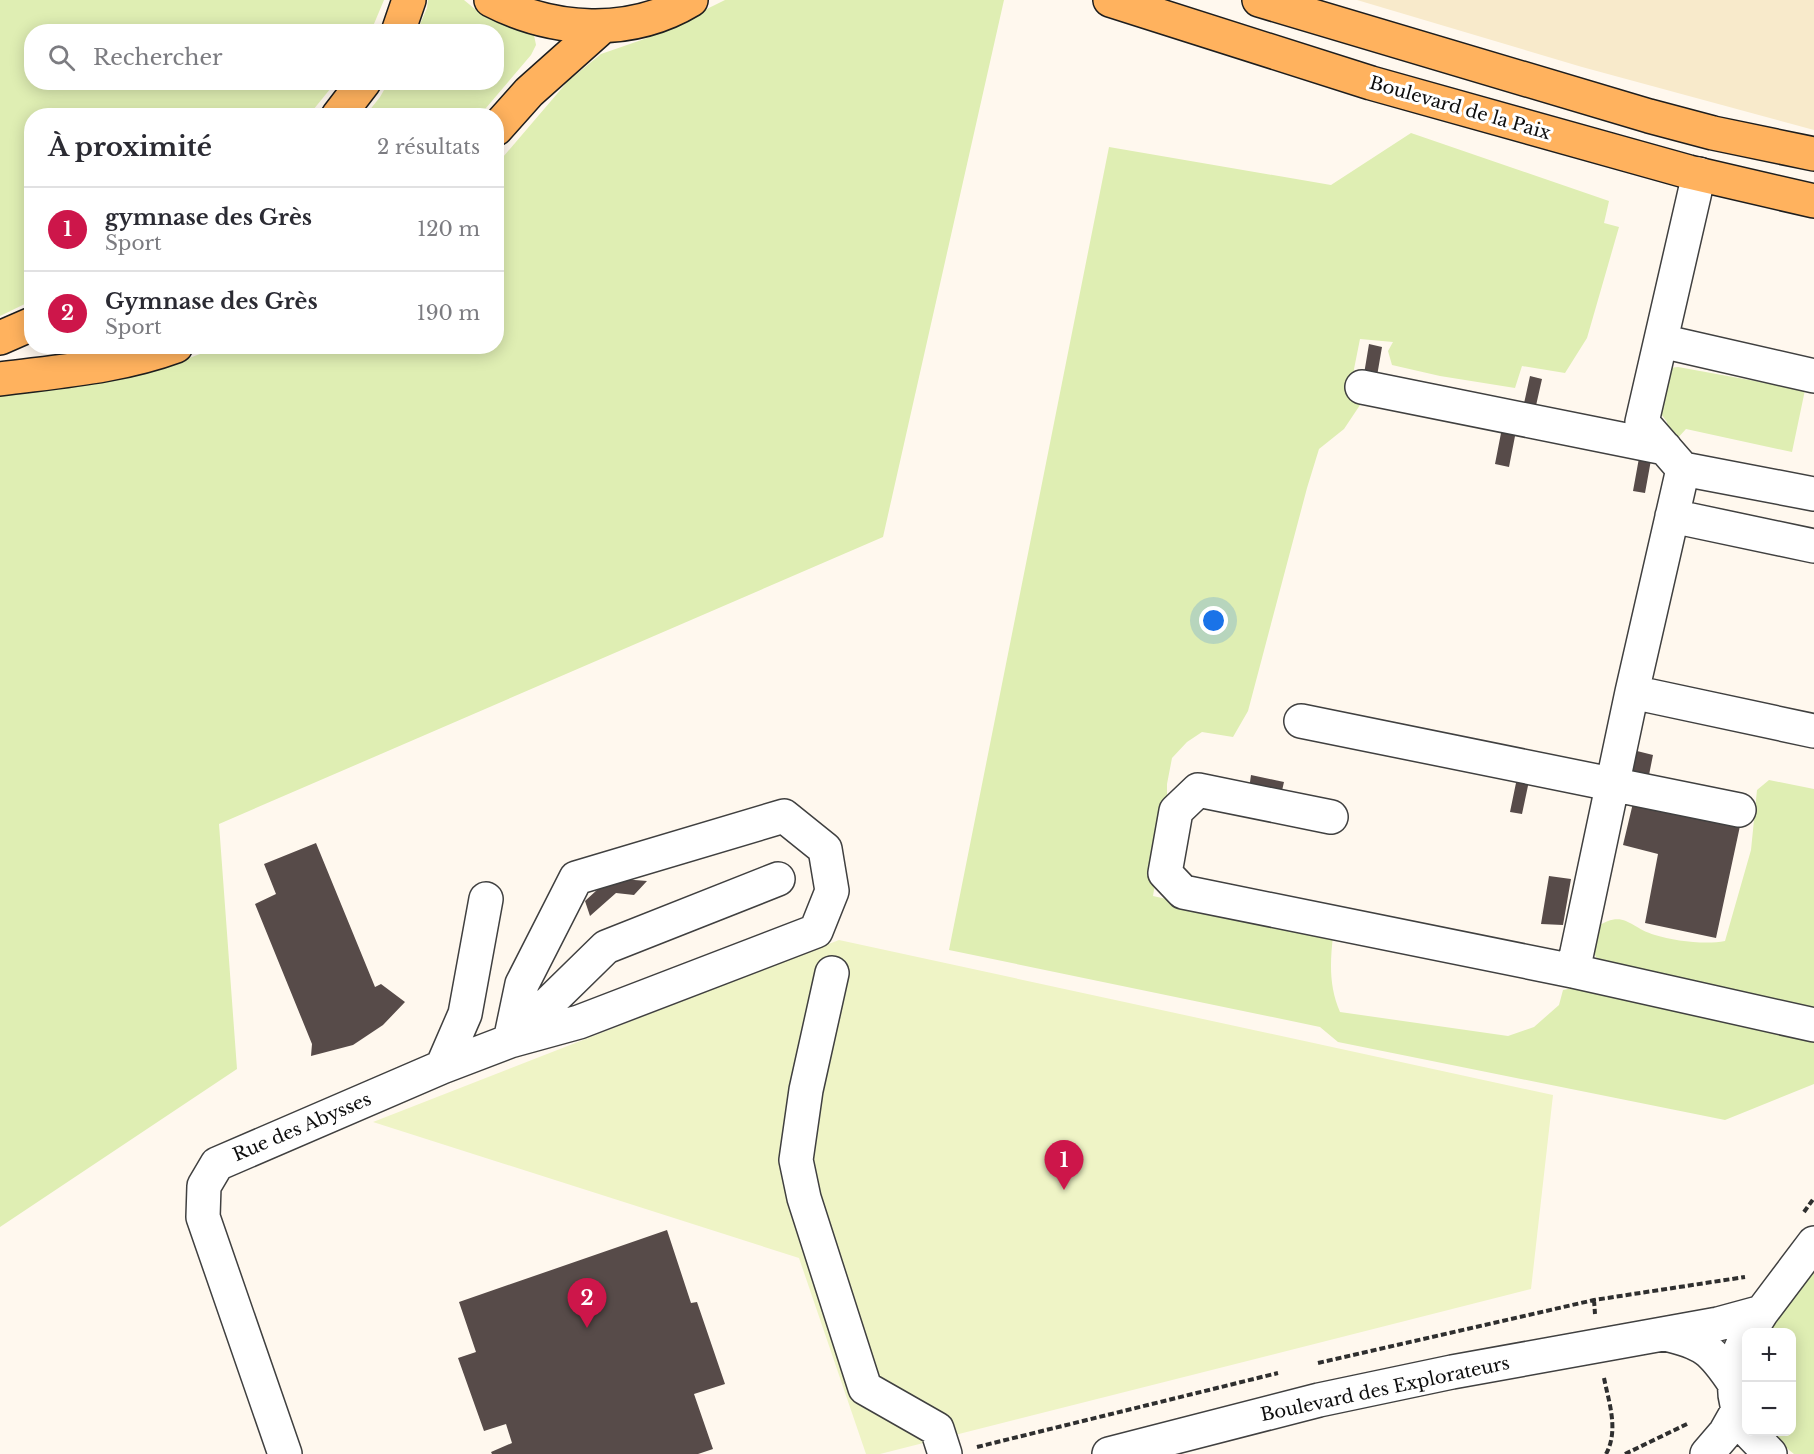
<!DOCTYPE html>
<html lang="fr">
<meta charset="utf-8">
<style>
:root{--surface:#fff;--page:#f2f2f3;--text:#2b2b33;--muted:#7c7c81;--line:#e1e1e2;--accent:#cd164a}
body{margin:0;font-family:"Libre Baskerville",serif;background:var(--page);color:var(--text)}
.controls{position:absolute;right:18px;bottom:18px;display:grid;overflow:hidden;border-radius:12px;box-shadow:0 3px 15px #0003}
.controls button{width:54px;height:54px;display:grid;place-items:center;padding:0;border:0;border-bottom:2px solid var(--line);background:var(--surface);color:var(--text);font:30px sans-serif}
.you{position:absolute;left:1214px;top:621px;width:21px;height:21px;margin:-15px;border:4px solid #fff;border-radius:50%;background:#1a73e8;box-shadow:0 0 0 9px #1a73e833}
.badge{display:grid;place-items:center;width:39px;height:39px;border-radius:50%;background:var(--accent);color:#fff;font-size:20px;font-weight:700}
.pin{position:absolute;translate:-50% -50px;filter:drop-shadow(0 2px 3px #0008)}
.pin::after{content:'';position:absolute;top:32px;width:21px;height:18px;background:inherit;clip-path:polygon(0 0,100% 0,50% 100%)}
.list{margin:0;padding:0;list-style:none}
h2{display:flex;justify-content:space-between;align-items:center;height:78px;margin:0;padding:0 24px;font-size:26px}
h2 small{font-size:20px;font-weight:400;color:var(--muted)}
.list li{display:grid;grid-template-columns:39px 1fr auto;gap:18px;align-items:center;box-sizing:border-box;height:84px;padding:0 24px;border-top:2px solid var(--line)}
.list b{display:block;font-size:22px;white-space:nowrap}
.list p{margin:0;font-size:20px;white-space:nowrap;color:var(--muted)}
.list em{font-size:20px;font-style:normal;color:var(--muted)}
.icon{flex:none;width:33px;height:33px;fill:none;stroke:currentColor;stroke-width:2;stroke-linecap:round;stroke-linejoin:round}
.map{position:relative;flex:none;width:1814px;height:1454px;overflow:hidden}
.search{position:absolute;background:var(--surface);box-shadow:0 3px 15px #0003;left:24px;top:24px;width:480px;height:66px;display:flex;align-items:center;gap:15px;box-sizing:border-box;padding:0 21px;border-radius:24px;color:var(--muted);font-size:22px}
.panel{position:absolute;background:var(--surface);box-shadow:0 3px 15px #0003;left:24px;top:108px;width:480px;height:246px;border-radius:24px}
.map>svg:first-child{display:block}
.farmland{fill:#f8eacb}
.green{fill:#dfeeb3}
.pitch{fill:#eff4c6}
.building{fill:#574b49}
.lines{fill:none;stroke-linecap:round;stroke-linejoin:round}
.minor-casing{stroke:#404040;stroke-width:36}
.major-casing{stroke:#1e1e1e;stroke-width:36}
.path{stroke:#2f2f2f;stroke-width:4;stroke-dasharray:6 3;stroke-linecap:butt}
.minor{stroke:#fff;stroke-width:33}
.major{stroke:#ffb25e;stroke-width:33}
.labels{text-anchor:middle;stroke-width:6;stroke-linejoin:round;paint-order:stroke}
.street-label{font-size:18px;fill:#0d0d0d;stroke:#fff}
</style>
<div class="map">
<svg width="1814" height="1454" viewBox="0 0 1814 1454">
<rect width="100%" height="100%" fill="#fff8ee"/>
<path class="farmland" d="M1357,0h457v130l-232,-63z"/>
<path class="green" d="M0,0h384l-13,31 -339,1v50l303,1 -26,32 -277,1 -1,185 -31,15z
M428,0h36l17,14 53,21 2,10 -5,10 -51,60 -115,1 15,-19 8,-14 108,-1v-50l-79,-1 10,-23z
M725,0h279l-121,537 -664,287 18,245 -237,158v-831l170,-31 49,-18 277,-1 1,-182 71,-83 33,-27 49,-17z
M1411,133l198,68 -5,22 15,4 -32,111 -22,35 -43,-7 -7,22 -75,-12 -48,-11 -4,-14 5,-9 -33,-3 -6,30 6,36 -16,24 -25,20 -12,39 -59,223 -15,26 -31,-5 -15,10 -15,16 -5,26v26l-14,86 180,40c-3,27 -4,50 7,76l168,24 26,-9 25,-22 4,-15 14,-3 237,52v45l-89,36 -387,-78 -18,-15 -371,-77 160,-803 222,38z
M1678,367l127,23 -13,62 -106,-23 -11,12 -10,-9 2,-10 -6,-8 8,-46z
M1769,780l45,9v222l-215,-49 -8,-14 4,-20c30,-20 34,0 60,7 19,6 51,10 70,6l26,-91 6,-60z
M1814,1266v188h-20l-27,-22h25v-100h-28z"/>
<path class="pitch" d="M839,940l714,155 -22,194 -651,165h-14l-67,-196 -426,-136z"/>
<path class="building" d="M1369,344l13,3 -5,29 -13,-2z
M1530,376l12,3 -7,31 -12,-2z
M1502,428l14,3 -7,36 -14,-3z
M1639,458l12,2 -6,33 -12,-2z
M1633,750l20,5 -5,25 -21,-5z
M1251,775l33,7 -3,13 -32,-6z
M1517,778l12,3 -7,33 -12,-2z
M1633,803l107,23 -24,112 -71,-15 13,-69 -35,-9z
M316,843l59,144 6,-3 24,18 -22,23 -30,20 -42,11 1,-12 -57,-140 21,-10 -12,-30z
M1549,876l22,3 -8,46 -22,-1z
M610,878l37,3 -13,14 -18,-2 -26,23 -5,-15z
M667,1230l24,73 6,-1 28,82 -31,10 19,55 -15,5h-206l-1,-2 21,-9 -6,-19 -22,7 -26,-73 18,-6 -17,-50z"/>
<g class="lines">
<defs>
<path id="minor" d="M1661,341l153,35
M1362,387l303,61
M1683,469l131,25
M1672,516l142,30
M1632,692l182,39
M1301,721l438,89
M784,816l41,33 7,42 -16,40 -237,91 -69,19 12,-57 54,-106z
M1331,817l-133,-27 -22,21 -11,62 18,19 390,79 241,54
M1573,971l59,-279 51,-223 -41,-47 57,-248
M832,973l-26,117 -10,70 8,38 61,190 72,41 8,25
M442,1067l68,-26 96,-94 172,-68
M1750,1331l12,-19 52,-69
M1665,1334c39,9 47,16 69,49
M1746,1337c-15,30 -16,62 0,91
M1749,1432l21,22
M285,1454l-82,-237 1,-31 13,-22 225,-97 23,-53 21,-115
M1109,1454l210,-54 133,-28 266,-48 44,-12
M1707,1454l18,-21 13,-23"/>
<path id="major" d="M491,0c62,32 139,37 200,0
M1110,0l261,83 318,89 125,29
M1259,0l390,116 64,17 101,21
M398,32l11,-32
M338,116l26,-34
M496,129l33,-37 74,-66
M0,338l32,-14
M0,379c60,-8 119,-12 176,-33"/>
</defs>
<use href="#minor" class="minor-casing"/>
<use href="#major" class="major-casing"/>
<path class="path" d="M1804,1212l10,-14
M1594,1300l1,14
M1318,1363l276,-63 151,-23
M1604,1378c5,25 15,52 2,76
M977,1447l301,-74
M1625,1454l62,-30"/>
<use href="#minor" class="minor"/>
<use href="#major" class="major"/>
</g>
<g class="labels">
<g class="street-label">
<text transform="translate(1460 108) rotate(16)" y="6">Boulevard de la Paix</text>
<text transform="translate(302 1127) rotate(-23)" y="6">Rue des Abysses</text>
<text transform="translate(1385 1389) rotate(-12)" y="6">Boulevard des Explorateurs</text>
</g>
</g>
</svg>
<div class="controls">
<button>+</button>
<button>−</button>
</div>
<div class="you"></div>
<div class="pin badge" style="left:1064px;top:1190px">1</div>
<div class="pin badge" style="left:587px;top:1328px">2</div>
<div class="search"><svg class="icon" aria-label="search" viewBox="0 0 24 24"><circle cx="10" cy="10" r="6"/><path d="M15 15l6 6"/></svg>Rechercher</div>
<section class="panel">
<h2>À proximité<small>2 résultats</small></h2>
<ul class="list">
<li><span class="badge">1</span><div><b>gymnase des Grès</b><p>Sport</p></div><em>120 m</em></li>
<li><span class="badge">2</span><div><b>Gymnase des Grès</b><p>Sport</p></div><em>190 m</em></li>
</ul>
</section>
</div>
